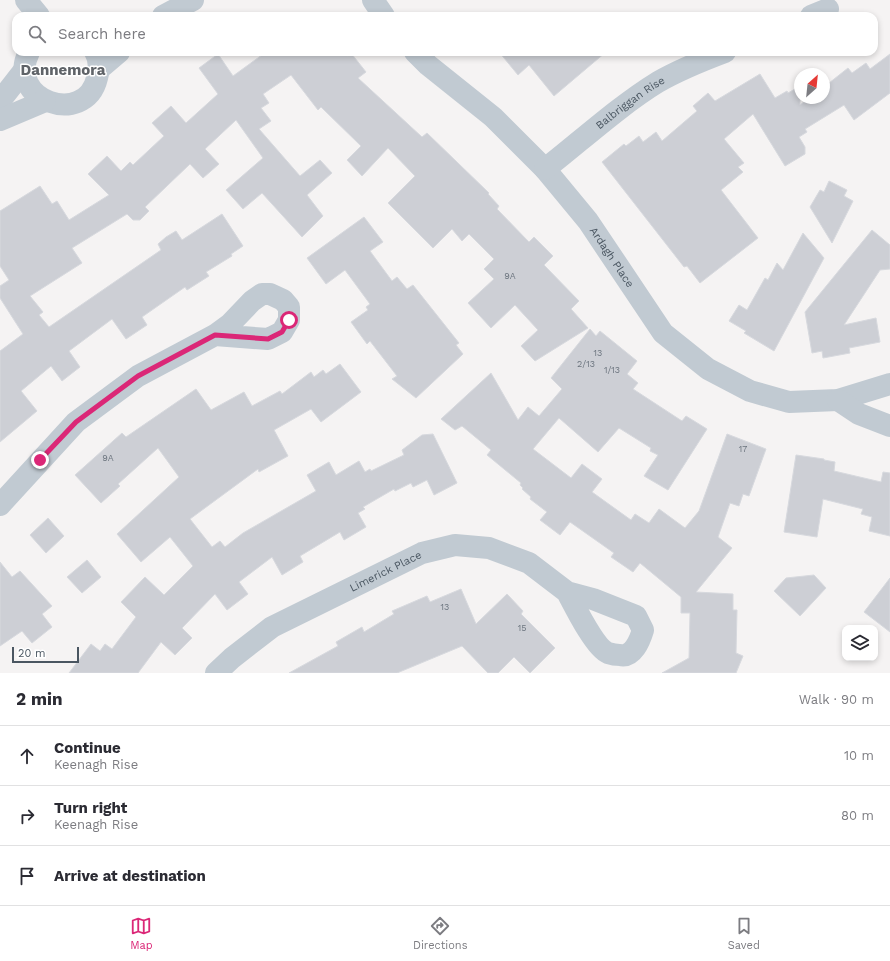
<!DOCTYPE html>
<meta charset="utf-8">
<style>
:root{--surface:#fff;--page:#f7f7f7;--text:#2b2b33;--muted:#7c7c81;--line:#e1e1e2;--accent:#db2777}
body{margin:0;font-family:"Work Sans",sans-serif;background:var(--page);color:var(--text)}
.controls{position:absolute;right:12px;bottom:12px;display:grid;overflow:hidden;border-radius:8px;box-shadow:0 2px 6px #0003}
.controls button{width:36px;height:36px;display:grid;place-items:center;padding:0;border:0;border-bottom:1px solid var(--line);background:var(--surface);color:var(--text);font:20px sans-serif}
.compass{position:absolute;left:794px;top:68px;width:36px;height:36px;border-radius:50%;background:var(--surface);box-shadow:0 2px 6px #0003;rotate:27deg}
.scale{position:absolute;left:12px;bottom:10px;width:67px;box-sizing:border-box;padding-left:4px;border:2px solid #4a5661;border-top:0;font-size:11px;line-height:14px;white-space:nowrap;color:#4a5661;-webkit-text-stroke:3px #fff;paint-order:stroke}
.stop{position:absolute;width:12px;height:12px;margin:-9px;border:3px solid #db2777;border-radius:50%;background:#fff}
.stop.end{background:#db2777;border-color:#fff;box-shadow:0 1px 4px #0008}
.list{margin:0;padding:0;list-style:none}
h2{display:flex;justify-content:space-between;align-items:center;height:52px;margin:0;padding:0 16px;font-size:17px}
h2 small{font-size:13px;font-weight:400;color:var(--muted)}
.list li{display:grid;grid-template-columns:26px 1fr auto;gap:12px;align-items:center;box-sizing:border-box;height:60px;padding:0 16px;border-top:1px solid var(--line)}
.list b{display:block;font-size:15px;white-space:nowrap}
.list p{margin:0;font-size:13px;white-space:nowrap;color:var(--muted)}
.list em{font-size:13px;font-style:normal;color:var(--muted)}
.icon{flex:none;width:22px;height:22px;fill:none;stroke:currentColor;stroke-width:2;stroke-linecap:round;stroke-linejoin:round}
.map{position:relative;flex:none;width:890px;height:673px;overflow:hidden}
.search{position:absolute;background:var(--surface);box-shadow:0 2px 6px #0003;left:12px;right:12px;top:12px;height:44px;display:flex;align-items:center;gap:10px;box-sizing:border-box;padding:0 14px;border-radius:12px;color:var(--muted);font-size:15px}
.sheet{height:232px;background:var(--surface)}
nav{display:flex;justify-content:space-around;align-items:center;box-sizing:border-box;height:56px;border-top:1px solid var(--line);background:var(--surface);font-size:11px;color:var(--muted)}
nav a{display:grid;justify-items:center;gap:2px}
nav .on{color:var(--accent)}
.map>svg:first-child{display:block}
.building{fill:#cdcfd5;stroke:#d7d9de}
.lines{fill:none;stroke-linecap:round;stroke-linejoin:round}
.minor{stroke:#c1cad2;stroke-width:22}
.route{stroke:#db2777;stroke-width:5}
.labels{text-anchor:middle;stroke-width:3;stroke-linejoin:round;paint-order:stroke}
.number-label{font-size:9px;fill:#6b747e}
.street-label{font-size:11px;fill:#4a5661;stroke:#fff}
.district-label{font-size:15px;font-weight:bold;fill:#5f6368;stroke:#fff}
</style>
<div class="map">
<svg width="890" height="673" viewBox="0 0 890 673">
<rect width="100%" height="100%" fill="#f5f3f3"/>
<path class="building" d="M266,52h78l3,4 4,-3 15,19 -8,6 64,59 5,-4 62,60 -1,1 11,12 -2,3 32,33 5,-5 19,19 -9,9 35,36 -8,8 17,19 -53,33 -14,-15 17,-16 -23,-25 -24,23 -23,-25 26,-24 -10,-10 10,-10 -25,-25 -7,7 -10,-12 -19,19 -45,-45 27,-27 -27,-28 -26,28 -15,-16 14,-14 -40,-39 -3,3 -27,-35 -28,19 6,9 -8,5 10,13 -12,8 41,47 20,-16 12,13 -25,22 16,21 -21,21 -40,-44 -19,16 -17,-19 37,-32 -27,-38 -31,29 14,15 -16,14 -13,-14 -45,43 4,4 -9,9h-7l-6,-6 -55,34 10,15 -52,33 13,16 -4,3 10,12 112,-77 -3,-6 8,-7 10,-6 6,9 40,-26 21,32 -12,8 1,2 -26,16 3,4 -22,14 -2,-3 -43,30 5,8 -21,14 -14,-20 -43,32 11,16 -18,14 -11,-15 -30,25 16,20 -37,31v-91l23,-17 -23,-36v-12l9,-6 -9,-14v-55l40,-25 12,18 5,-3 12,19 40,-25 -21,-21 19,-18 14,15 9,-9 3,3 31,-29 -12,-13 19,-17 15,17 32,-29 -19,-26 19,-14 15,22z
M499,52h107l-52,44 -25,-31 -11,10z
M890,54v39l-36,27 -10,-15 -39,24 2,3 -8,5 6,10v7l-20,12 -32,-52 -29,25 20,24 -6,4 5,5 -22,18 37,48 -58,45 -13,-17 -3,1 -82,-105 22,-18 2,2 13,-10 4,6 13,-10 6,9 35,-30 -4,-5 15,-13 7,8 45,-27 15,24 12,-7 1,2 12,-7v19l9,-7h15v-11l24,-19 4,5 14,-10 4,6z
M829,181l18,9 -3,6 9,5 -21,42 -22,-36 10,-17 4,2z
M364,217l19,25 -13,9 22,30 5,-4 10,12 6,-4 46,58 -3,2 7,9 -47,44 -24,-19 5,-3 -27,-35 -3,3 -16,-22 17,-12 -2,-3 4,-3 -25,-34 -19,14 -19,-26z
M872,230l18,15v24l-10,1 -36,55 32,-7 4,24 -31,6 1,5 -27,5 -1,-7 -10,2 -7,-41z
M803,233l21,25 -50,93 -30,-18 2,-2 -17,-10 10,-16 8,5 18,-32 3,2 9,-17 6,7z
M590,329l6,7 4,-5 37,30 -10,13 11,9 -5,6 49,32 4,-5 21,13 -39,61 -24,-14 14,-21 -8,-4 1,-3 -32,-20 -21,24 -39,-34 -26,31 38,29 11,-14 20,15 -10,13 39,28 4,-6 14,9 10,-14 26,19 14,-17 28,-77 39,15 -17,47 -6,-2 -4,12 -9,-3 -12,34 14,11 -36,44 37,2v16h4l-1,43 7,3 -7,17h-74l27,-15 1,-45h-9v-16l-41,-34 -7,9 -22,-15 3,-4 -44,-31 -10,13 -20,-15 7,-8 -17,-13 1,-2 -9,-8 1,-1 -3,-3 1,-2 -34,-28 4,-5 -29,-24 -7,4 -14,-11 50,-46 27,47 10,-13 11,9 23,-27 -11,-11z
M340,364l21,28 -40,30 -10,-13 -37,21 14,26 -29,16 -1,-3 -68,50 22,28 8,-6 5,6 18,-14 73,-42 -9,-16 22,-13 7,13 23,-14 6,11 5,-3 1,2 33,-16 -2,-5 20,-15 11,-1 24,49 -23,12 -7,-15 -14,7 -2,-4 -16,8 -1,-2 -31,18 2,2 -7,4 8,14 -22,13 -4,-8 -40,24 3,6 -21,13 -10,-18 -33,25 9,12 -21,16 -12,-16 -33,34 10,10 -17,17 -14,-13 -23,31h-69l22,-29 9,7 5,-7 7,5 24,-32 -15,-15 24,-25 19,18 29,-29 -23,-29 -29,25 -24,-28 62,-57 -21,-29 -40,36 2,2 -19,17 -26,-28 47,-42 4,4 70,-48 15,21 33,-18 8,14 28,-15 2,3 29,-22 3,5 9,-7 3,4z
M796,455l28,4v1l11,2 -1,9 47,11 2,-10 7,1v63l-21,-5 3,-14 -11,-3 2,-5 -40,-10 -6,38 -33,-5z
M48,518l16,18 -18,17 -16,-18z
M87,560l14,17 -19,16 -15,-16z
M0,562l12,15 8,-6 32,35 -10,8 10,13 -20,16 -10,-12 -22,15z
M814,575l12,13 -26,28 -26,-25 12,-13z
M890,578v54l-26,-20z
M461,589l15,35 31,-30 16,17 -2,3 34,34 -25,25 -16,-16 -16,16h-10l-26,-27 -65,27h-108l49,-27 -2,-4 26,-15 2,5 30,-18 -2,-3 35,-15 3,6z"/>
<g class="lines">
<g class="minor">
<path d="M26,0l13,16"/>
<path d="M373,0l11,16"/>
<path d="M163,16l30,-16"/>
<path d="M811,16l17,-7"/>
<path d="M29,52c-24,48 56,76 68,26 2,-8 3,-18 -2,-26"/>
<path id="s1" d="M415,52l13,13 65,52 52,52 43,52 75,112 45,36 42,22 39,11 49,-2 52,-16"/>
<path d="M99,69l20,-17"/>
<path d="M0,101l25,-32"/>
<path d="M0,120l45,-19"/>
<path id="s2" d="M545,169c36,-28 74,-63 113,-87 21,-12 43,-21 67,-30"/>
<path d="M838,400l21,14 31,12"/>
<path d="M0,505l76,-83 62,-46 77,-41 15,-11 22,-23 10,-7h8l13,6 6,7v13l-7,12 -14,7 -53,-4"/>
<path id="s3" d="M216,673l16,-15 40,-31 150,-74 33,-8 34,3 40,15 38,29 26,7 43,17 7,14c-3,10 -10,28 -23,25 -4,0 -9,-1 -12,-2 -13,-5 -34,-48 -41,-61"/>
</g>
</g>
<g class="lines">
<path class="route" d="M40,460l36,-38 62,-46 77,-41 53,4 14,-7 7,-12"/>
</g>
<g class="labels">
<g class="number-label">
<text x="510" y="279">9A</text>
<text x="598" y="356">13</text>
<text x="586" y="367">2/13</text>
<text x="612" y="373">1/13</text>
<text x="743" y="452">17</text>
<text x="108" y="461">9A</text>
<text x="445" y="610">13</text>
<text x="522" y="631">15</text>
</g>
<g class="street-label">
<text dy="4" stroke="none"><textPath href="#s2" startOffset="108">Balbriggan Rise</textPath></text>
<text dy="4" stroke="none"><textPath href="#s1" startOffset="286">Ardagh Place</textPath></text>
<text dy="4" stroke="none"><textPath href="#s3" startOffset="199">Limerick Place</textPath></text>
</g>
<g class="district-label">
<text x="63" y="75">Dannemora</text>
</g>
</g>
</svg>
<div class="controls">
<button><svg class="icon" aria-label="layers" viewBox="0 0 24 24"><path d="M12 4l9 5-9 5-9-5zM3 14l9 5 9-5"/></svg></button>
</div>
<svg class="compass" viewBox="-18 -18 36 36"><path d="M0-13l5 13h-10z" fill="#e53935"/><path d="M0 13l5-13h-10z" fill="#7c7c81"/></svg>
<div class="scale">20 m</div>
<div class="stop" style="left:289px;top:320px"></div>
<div class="stop end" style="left:40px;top:460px"></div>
<div class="search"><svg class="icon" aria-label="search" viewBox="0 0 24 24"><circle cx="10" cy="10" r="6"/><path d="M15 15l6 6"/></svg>Search here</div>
</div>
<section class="sheet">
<h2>2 min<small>Walk · 90 m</small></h2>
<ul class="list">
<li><svg class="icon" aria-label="ahead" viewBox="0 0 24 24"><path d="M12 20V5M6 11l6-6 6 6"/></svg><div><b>Continue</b><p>Keenagh Rise</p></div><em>10 m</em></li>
<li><svg class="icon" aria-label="right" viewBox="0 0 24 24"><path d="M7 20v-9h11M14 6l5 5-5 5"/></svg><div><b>Turn right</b><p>Keenagh Rise</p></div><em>80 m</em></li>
<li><svg class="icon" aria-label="arrive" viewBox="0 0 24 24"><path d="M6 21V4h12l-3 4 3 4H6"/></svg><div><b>Arrive at destination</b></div></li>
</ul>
</section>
<nav>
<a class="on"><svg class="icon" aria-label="map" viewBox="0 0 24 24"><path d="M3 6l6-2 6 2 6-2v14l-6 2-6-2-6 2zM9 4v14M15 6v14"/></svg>Map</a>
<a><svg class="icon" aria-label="directions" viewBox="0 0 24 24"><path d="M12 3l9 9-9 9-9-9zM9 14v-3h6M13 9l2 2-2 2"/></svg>Directions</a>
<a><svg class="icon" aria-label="saved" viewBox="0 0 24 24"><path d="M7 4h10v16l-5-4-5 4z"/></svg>Saved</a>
</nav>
